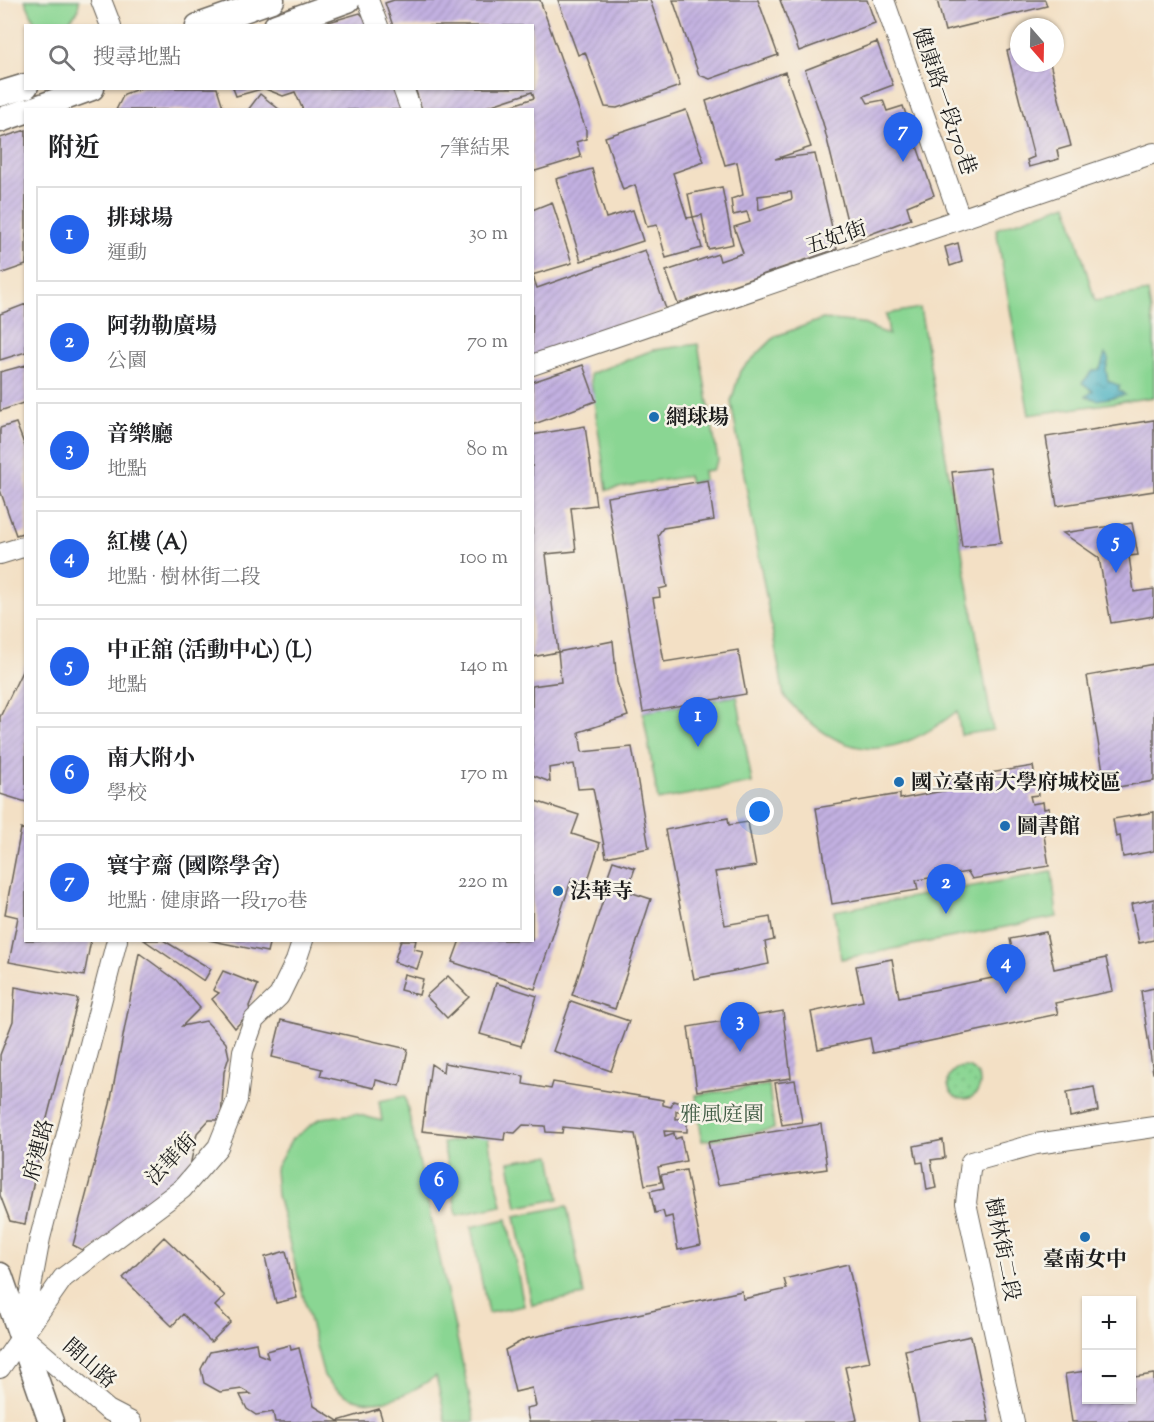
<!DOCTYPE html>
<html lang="zh-TW">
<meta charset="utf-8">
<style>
:root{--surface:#fff;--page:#f6f6f6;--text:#202124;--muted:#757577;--line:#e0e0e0;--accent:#2563eb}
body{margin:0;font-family:"Sorts Mill Goudy","Noto Serif TC",serif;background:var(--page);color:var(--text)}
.controls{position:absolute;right:18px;bottom:18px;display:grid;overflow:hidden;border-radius:0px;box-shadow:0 2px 4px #0004}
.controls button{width:54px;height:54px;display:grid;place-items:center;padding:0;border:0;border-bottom:2px solid var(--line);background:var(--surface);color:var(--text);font:30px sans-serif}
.compass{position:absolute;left:1010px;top:18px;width:54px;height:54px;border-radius:50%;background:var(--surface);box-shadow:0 2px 4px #0004;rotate:160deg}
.you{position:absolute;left:760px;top:812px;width:21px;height:21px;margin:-15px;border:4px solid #fff;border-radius:50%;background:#1a73e8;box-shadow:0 0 0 9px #1a73e833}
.badge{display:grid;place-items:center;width:39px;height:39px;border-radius:50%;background:var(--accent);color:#fff;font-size:20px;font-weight:700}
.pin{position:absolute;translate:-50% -50px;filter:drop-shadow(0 2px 3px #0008)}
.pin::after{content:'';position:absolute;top:32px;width:21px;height:18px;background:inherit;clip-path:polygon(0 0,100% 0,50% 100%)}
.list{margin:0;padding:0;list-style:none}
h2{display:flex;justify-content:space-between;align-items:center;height:78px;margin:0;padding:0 24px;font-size:26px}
h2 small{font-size:20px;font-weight:400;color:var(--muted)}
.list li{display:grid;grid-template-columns:39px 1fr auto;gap:18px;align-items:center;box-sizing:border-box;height:96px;margin:0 12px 12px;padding:0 12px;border:2px solid var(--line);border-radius:0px}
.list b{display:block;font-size:22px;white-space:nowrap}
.list p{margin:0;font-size:20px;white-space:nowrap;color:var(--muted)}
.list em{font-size:20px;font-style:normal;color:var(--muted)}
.icon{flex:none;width:33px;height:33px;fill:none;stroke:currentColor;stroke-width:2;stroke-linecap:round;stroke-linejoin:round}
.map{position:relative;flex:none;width:1154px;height:1422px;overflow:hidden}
.search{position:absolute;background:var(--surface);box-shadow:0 2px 4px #0004;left:24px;top:24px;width:510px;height:66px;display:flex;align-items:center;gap:15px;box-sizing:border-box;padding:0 21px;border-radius:0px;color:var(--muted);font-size:22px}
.panel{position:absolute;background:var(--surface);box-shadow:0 2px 4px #0004;left:24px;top:108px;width:510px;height:834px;border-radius:0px}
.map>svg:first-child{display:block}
.grass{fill:url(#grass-dots);stroke:#537958;stroke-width:1.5}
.green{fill:#8ad693;stroke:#537958;stroke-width:1.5}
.water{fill:url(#water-ripples);stroke:#2f656e;stroke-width:1.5}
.building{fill:url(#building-hatch);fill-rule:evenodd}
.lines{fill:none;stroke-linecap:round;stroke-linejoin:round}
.minor-casing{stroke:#676157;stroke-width:22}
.tertiary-casing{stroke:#676157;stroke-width:27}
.minor{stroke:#fff;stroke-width:20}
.tertiary{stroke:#fff;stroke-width:24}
.poi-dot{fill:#1f6fb2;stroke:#f7f3e8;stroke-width:2}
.labels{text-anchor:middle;stroke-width:5;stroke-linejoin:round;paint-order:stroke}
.street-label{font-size:21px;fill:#1c1c1c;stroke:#f7f3e8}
.poi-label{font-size:21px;font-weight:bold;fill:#1c1c1c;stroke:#f7f3e8;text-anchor:start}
.park-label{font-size:21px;fill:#425d46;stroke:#f7f3e8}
</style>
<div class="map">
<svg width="1154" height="1422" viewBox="0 0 1154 1422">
<defs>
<pattern id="grass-dots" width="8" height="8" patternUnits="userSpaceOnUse" patternTransform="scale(1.5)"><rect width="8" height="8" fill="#8ad693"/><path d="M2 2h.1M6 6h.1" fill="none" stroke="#76b77e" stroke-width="1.8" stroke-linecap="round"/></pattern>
<pattern id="water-ripples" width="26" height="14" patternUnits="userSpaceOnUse" patternTransform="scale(1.5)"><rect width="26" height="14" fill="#42aec0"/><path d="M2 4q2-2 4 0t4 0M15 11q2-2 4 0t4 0" fill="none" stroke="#368d9b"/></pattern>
<pattern id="building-hatch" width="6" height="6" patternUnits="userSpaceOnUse" patternTransform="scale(1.5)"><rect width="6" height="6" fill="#c2b0e1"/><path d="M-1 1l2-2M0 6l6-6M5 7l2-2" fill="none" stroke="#a697c0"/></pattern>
</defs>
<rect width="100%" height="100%" fill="#f7f3e8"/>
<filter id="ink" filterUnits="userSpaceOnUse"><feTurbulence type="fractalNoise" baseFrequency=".0167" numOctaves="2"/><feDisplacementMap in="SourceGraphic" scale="12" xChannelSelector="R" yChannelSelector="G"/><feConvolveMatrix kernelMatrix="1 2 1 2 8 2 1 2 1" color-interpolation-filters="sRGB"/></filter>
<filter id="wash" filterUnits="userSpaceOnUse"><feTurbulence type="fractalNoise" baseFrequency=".008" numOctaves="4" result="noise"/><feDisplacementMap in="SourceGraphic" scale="24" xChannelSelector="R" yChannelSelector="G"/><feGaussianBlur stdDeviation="1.35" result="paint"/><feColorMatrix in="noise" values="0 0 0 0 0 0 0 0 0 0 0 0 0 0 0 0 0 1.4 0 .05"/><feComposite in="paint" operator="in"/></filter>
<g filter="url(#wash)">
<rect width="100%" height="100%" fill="#f3e0c5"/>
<path class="grass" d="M948 1083a16 16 0 1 1 32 0a16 16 0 1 1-32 0Z"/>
<path class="green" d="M25,0h54l-1,11 -13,14h-29z
M1067,204l28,97 53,-9 6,40v65l-125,18 -33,-186z
M920,308l73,422 -32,5 -4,-24c-67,54 -117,50 -173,-15l-53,-294 9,-31 36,-35 47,-17 38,4 28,12 -3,-21z
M698,344l20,116 -6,10 -9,1 1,9 -14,3 -2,-7 -81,14 -17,-116 63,-24z
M737,696l15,87 -94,17 -15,-88z
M1052,872l5,45 -216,42 -7,-48z
M769,1085l5,44 -72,12 -6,-46z
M405,1096l70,326h-29l-10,-46c-37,26 -79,42 -112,0l-47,-181 -2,-25 17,-31 29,-21 35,-4 26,7 -3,-20z
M487,1134l15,72 -45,9 -14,-72z
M551,1155l8,44 -42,8 -8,-45z
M567,1206l17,89 -52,10 -17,-89z
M507,1219l17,87 -36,7 -17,-86z"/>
<path class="water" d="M1105,354l4,4 -3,11 2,12 12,5 -2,3 7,6 -28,5 -11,-4 7,-5 -11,-8 11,-12 7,-2z"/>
<g id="blocks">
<path class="building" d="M394,0h146l46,130v9l-10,3 5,15 -49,15v-62l-31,-1 33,-11 -2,-6 -55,18h-55l-7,-22h117v-62h-139l-8,-23z
M558,0h92l30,86 -63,22 -12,-1 -20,-55 -7,3z
M673,0h85l20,55 -68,24 -11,-4z
M780,0h87l8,23 -76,28z
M937,0h108l2,6 -102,25z
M360,13l13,13h-52l8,-4z
M877,42l16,43 -29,11 4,7 15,-3 4,11 16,-5 31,89 -27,11 4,13 -59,22 -29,-118 -18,-53z
M1019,47v16h31l21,83 -14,4 2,9 -30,8 -2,-7 7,-3 -27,-106z
M785,72l26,75 -36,12 40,-5 22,95 -159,55 -12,-33 52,-17 2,7 23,-8 -9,-26 16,-5 -3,-10 -14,3 -2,-16 12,-4 -6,-33 -12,3 -19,-64zM791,192l1,7 -33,11 -1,-14z
M141,88h76l7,22h-108l8,-16z
M233,88h29v1l-26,7z
M263,88h131l7,22h-98l-8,-18 -12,4z
M260,94l20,16h-32z
M686,110l18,52 -31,11 14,45 6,-1 9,31 -36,10 -9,-33 -10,2 -12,-42 -12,5 -18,-53z
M26,130v135l-26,9v-136z
M592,169l14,49 27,-8 10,31 -62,20 -25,-82z
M722,187l11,57 -25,5 -6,-34 -9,2 -5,-23z
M552,202l20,61 -40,12v-65z
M958,243l4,19 -12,4 -5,-19z
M645,250l21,59 -134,48 1,-81 4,12z
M26,304v48l-26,8v-46z
M26,365v37l-26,9v-39z
M583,365l13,36 -64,24v-43z
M1154,420v71l-97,15 -11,-69z
M16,423l10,26v83l-10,3 -16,-45v-62z
M585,426l11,79 -25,3 5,43 -30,3 12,98 55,-11 4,41 11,34 -49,16 3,20 50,-5 17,101 -43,9 -13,-69 -15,1 -4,-25 -25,4 1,14 -18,-7v-89l29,-4 -3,-30 -26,5v-222z
M990,468l11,75 -39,4 -10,-75z
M708,480l6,40 -51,8 -5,7 9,52 -8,2 1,8 -7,1 11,64 74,-12 8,44 -103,18 -36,-215z
M1132,523l6,32 -9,1 5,36 20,-3v27l-43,7 -12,-65 -36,-25z
M26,663v139l-26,-8v-77z
M1154,664v117l-48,8 -19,-113z
M1033,766l5,29 -8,1 2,8 11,-2 1,7 5,-1 2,13 -9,2 7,43 -77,13 -4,-7 -52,8 2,10 -86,14 -16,-96 84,-14v5l49,-9 -2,-10z
M532,800l47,15 -7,19 28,9 -13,40 -15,-5 -37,111 -83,-27 8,-22h72z
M1154,812v39l-31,6 -3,-21 -4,1 -3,-18z
M728,818l1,7 19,-3 8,44 -41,6 10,53 45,-8 4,23 -9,2 4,22 -75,15 -29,-149z
M21,829l5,1v110h65l-7,36 -75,-14 9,-45 -13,-3z
M613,861l22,7 -6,18 -22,-8z
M608,885l43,14 -36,110 -43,-14z
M1154,899v41l-15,3 -8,-39z
M1046,932l8,37 52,-11 7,33 -58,12 3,11 -185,39 -3,-15 -52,11 -7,-37 52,-11 -7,-35 36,-7 7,38 118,-24 -7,-34z
M144,940h19l48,29 -7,12z
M208,940h62l-3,12z
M401,940h15l-2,9 9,2 -6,18 -23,-7z
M139,953l37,27 24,28 -18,18 24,-5 20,22 3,14 -5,15 -3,48h-12l-12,13 -7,33 -26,28 -76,59 -15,-8 37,-141z
M223,971l35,14 -9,21 1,6 -15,16 -23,-29 7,-6 -6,-3z
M404,974l19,5 -4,16 -19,-5z
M448,976l21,21 -22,21 -21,-22z
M496,983l41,13 -16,50 -41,-12z
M15,987l63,12 -32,123 -21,102 -15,-3 -10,-26v-140l13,-34z
M1154,988v85h-1l-12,-82z
M571,1001l58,20 -18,50 -58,-20z
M783,1011l8,67 -94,13 -9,-64z
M281,1020l127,29 -8,37 -24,-6 -2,8 -54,-12 2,-7 -50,-12z
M444,1063l80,13 -1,8 28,5 2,-7 110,18v5l8,2 2,-6 14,4v5l-11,1v8l11,-1v14l-23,-1 1,5 9,-3 1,6 6,-2 5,24 -28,6 3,15 -16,3 -10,-51 -72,-7 -1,6 -16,-1 -1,-6 -22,-1 -8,8 -10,-1 -1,8 -82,-9 9,-67 12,8z
M795,1080l7,42 -20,3 -7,-42z
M1094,1087l4,24 -28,6 -3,-25z
M821,1124l6,45 -109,16 -10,-43z
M943,1140l2,18 -14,2 5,28 -9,2 -4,-28 -6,1 -3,-17z
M686,1170l15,75 -23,5 -6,-34 -7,2 -2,-7 -8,2 -5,-22 14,-3 -3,-13z
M164,1237l61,59 -10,10 16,16 -20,20 -28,-28 -11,12 -49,-48z
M286,1251l11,47 -21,5 -11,-46z
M848,1264l22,98 -25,5 12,53 -11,2h-317l-3,-14 10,-2 -4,-18 -17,4 -10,-42 20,-11 217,-48 1,8 44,-10 -3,-10z
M971,1336l18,86h-70l-14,-72z
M256,1343l2,11 10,4 -2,-7 24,-6 1,5 8,-2 15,58 24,15 41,-12 4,13h-108l-2,-10 -17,3 -9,-6 -7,-14 11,-1 -9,-5 -22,3 -16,-9 -3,-14 9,-17z
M1133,1365l2,12 19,-3v48h-82l-7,-48 21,-3v29h46z"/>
</g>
</g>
<g filter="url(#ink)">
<use href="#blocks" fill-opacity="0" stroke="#676157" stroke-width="1.5"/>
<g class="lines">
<defs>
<path id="minor" d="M101,0l10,26
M368,0l10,26
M884,0l76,218
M403,88l8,22
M532,365l622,-212
M0,554l26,-8
M23,1330l17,-92 77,-298
M22,1336l86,74 23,12
M0,1368l63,-90 119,-89 36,-42 19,-47 6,-49 11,-31 25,-24 17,-35 7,-21
M1014,1422l-48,-219 5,-41 65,-18 118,-17"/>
<path id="tertiary" d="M198,26l74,-26
M276,26l72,-26
M0,94l26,-8
M31,110l61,-22
M0,120l26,-9
M0,1275l51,147"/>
</defs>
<use href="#minor" class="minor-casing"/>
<use href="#tertiary" class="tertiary-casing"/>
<use href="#minor" class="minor"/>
<use href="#tertiary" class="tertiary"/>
</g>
</g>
<g class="poi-dot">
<circle cx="654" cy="417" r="6"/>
<circle cx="899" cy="782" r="6"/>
<circle cx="1005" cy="826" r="6"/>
<circle cx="558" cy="891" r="6"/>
<circle cx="1085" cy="1237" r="6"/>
</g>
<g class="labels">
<g class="street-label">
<text transform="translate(945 101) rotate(71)" y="7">健康路一段170巷</text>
<text transform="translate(836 237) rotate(-19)" y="7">五妃街</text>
<text transform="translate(38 1150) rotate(-75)" y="7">府連路</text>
<text transform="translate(171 1159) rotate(-46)" y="7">法華街</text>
<text transform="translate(1003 1249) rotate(79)" y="7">樹林街二段</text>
<text transform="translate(90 1363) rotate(41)" y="7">開山路</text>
</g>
<g class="poi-label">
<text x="666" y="424">網球場</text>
<text x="911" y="789">國立臺南大學府城校區</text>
<text x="1017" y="833">圖書館</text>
<text x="570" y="898">法華寺</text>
<text x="1085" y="1266" text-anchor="middle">臺南女中</text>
</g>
<g class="park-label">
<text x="722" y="1121">雅風庭園</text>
</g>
</g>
</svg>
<div class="controls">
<button>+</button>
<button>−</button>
</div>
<svg class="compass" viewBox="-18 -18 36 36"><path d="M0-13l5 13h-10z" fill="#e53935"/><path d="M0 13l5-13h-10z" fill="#757577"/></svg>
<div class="you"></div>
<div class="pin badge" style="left:698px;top:747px">1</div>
<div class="pin badge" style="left:946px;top:914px">2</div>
<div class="pin badge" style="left:740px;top:1052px">3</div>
<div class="pin badge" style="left:1006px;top:994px">4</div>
<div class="pin badge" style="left:1116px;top:573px">5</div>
<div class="pin badge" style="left:439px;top:1212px">6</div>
<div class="pin badge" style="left:903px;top:162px">7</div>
<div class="search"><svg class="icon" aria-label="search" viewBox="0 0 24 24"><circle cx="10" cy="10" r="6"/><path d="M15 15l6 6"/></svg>搜尋地點</div>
<section class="panel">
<h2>附近<small>7筆結果</small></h2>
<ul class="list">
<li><span class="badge">1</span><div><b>排球場</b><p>運動</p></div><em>30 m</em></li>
<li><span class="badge">2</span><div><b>阿勃勒廣場</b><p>公園</p></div><em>70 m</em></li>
<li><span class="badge">3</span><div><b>音樂廳</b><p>地點</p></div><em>80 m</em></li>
<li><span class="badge">4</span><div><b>紅樓 (A)</b><p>地點 · 樹林街二段</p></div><em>100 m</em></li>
<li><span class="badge">5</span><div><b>中正舘 (活動中心) (L)</b><p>地點</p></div><em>140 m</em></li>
<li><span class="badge">6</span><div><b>南大附小</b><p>學校</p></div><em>170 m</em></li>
<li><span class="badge">7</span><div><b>寰宇齋 (國際學舍)</b><p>地點 · 健康路一段170巷</p></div><em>220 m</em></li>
</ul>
</section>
</div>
